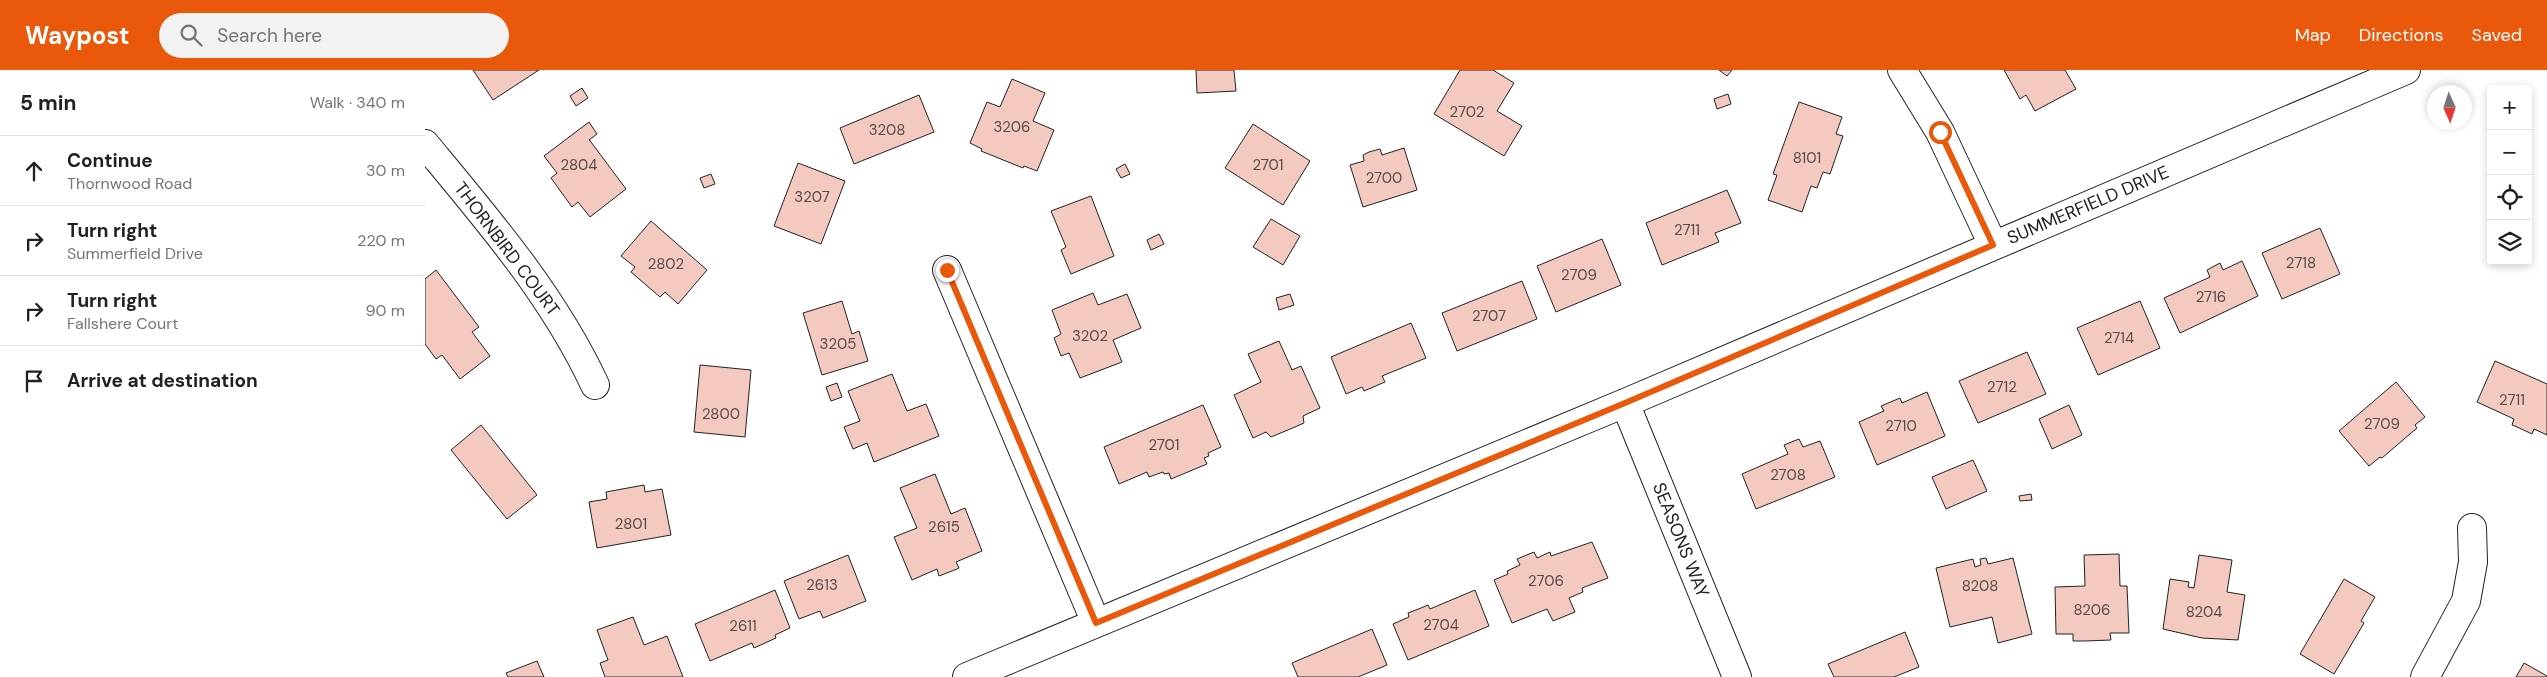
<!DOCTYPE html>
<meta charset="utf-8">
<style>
:root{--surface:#fff;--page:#f2f2f2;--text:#202124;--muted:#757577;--line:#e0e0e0;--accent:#ea580c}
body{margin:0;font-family:"DM Sans",sans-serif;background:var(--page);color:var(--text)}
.controls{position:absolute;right:15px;top:15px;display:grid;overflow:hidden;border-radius:5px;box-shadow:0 2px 8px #0003}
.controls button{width:45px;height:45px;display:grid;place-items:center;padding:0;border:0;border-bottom:1px solid var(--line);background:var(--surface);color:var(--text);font:25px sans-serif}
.compass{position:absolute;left:2002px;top:15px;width:45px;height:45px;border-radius:50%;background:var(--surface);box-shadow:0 2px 8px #0003;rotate:177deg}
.stop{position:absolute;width:15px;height:15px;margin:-11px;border:4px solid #ea580c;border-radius:50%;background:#fff}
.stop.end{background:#ea580c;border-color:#fff;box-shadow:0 1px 5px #0008}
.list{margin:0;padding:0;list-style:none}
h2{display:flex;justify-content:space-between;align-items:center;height:65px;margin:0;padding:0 20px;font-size:21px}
h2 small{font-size:16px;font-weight:400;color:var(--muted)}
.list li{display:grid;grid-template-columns:32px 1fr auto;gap:15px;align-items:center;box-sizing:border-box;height:70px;padding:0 20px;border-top:1px solid var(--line)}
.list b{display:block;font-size:19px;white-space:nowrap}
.list p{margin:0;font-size:16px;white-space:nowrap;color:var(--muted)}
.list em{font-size:16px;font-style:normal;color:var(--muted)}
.icon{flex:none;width:28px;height:28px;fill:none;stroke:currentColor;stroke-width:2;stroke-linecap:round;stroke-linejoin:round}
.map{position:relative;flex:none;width:2122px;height:607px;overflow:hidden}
header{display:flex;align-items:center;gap:30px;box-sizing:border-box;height:70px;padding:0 25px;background:var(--accent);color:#fff}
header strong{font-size:24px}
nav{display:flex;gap:28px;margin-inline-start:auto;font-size:18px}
.search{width:350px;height:45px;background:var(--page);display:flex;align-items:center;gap:12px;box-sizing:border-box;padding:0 18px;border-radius:28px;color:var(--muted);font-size:19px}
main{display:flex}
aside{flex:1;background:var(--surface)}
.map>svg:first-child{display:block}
.building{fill:#f3c9c0;stroke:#222}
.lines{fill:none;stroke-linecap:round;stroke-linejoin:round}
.street-casing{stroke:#222;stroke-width:30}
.street{stroke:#fff;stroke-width:28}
.route{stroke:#ea580c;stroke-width:6}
.labels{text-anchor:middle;stroke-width:4;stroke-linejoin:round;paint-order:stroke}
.number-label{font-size:15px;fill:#564c4a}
.street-label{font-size:18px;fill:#222;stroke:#fff}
</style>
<header>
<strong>Waypost</strong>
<div class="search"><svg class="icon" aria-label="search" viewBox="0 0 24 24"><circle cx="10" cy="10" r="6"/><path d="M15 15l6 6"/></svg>Search here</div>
<nav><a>Map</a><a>Directions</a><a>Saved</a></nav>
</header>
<main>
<aside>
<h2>5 min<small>Walk · 340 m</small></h2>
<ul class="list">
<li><svg class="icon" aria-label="ahead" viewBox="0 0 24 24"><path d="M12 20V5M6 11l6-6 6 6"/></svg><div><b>Continue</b><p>Thornwood Road</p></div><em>30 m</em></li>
<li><svg class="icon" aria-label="right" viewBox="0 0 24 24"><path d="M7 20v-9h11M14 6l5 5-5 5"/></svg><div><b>Turn right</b><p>Summerfield Drive</p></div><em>220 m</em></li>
<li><svg class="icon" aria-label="right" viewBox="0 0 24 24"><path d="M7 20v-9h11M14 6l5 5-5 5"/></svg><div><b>Turn right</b><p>Fallshere Court</p></div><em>90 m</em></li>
<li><svg class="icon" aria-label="arrive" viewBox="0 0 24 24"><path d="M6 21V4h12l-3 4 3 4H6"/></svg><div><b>Arrive at destination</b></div></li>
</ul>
</aside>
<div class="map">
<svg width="2122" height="607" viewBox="0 0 2122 607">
<rect width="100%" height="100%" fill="#fff"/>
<path class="building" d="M48,0h66l-46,30z
M771,0h38l2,21 -39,2z
M1035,0h33l21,13 -17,28 25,15 -18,30 -70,-42z
M1294,0h13l-5,6z
M1579,0h61l11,19 -41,22 -9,-16 -6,4z
M587,9l33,14 -12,28 21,9 -17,41 -13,-5 -1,2 -42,-17 1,-2 -12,-6 17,-41 13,5z
M157,18l6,10 -12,8 -6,-10z
M1303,24l3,10 -14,5 -3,-10z
M494,25l15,37 -80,32 -14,-36z
M1374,32l43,15 -6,17 7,2 -13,38 -7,-2 -6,16 -6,-2 -9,26 -34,-12 9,-25 -4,-1z
M164,52l8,12 -8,6 2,2 35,47 -36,28 -12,-15 -6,5 -21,-29 6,-5 -13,-17z
M828,54l57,37 -27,44 -58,-37z
M979,78l13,42 -54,17 -13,-42 14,-4 -1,-6 6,-3 11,-3 2,6z
M373,93l47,18 -24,63 -47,-18z
M700,94l5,10 -9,4 -5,-9z
M286,104l4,10 -11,4 -4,-10z
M1302,120l14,33 -26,10 4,9 -57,23 -16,-42z
M666,126l23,60 -43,18 -10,-24 5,-3 -15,-36z
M846,149l29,17 -17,29 -30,-18z
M226,151l56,49 -29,34 -13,-12 -5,5 -29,-25 4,-5 -14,-11z
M1895,158l20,46 -58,25 -20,-46z
M734,164l5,10 -13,6 -4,-10z
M1177,169l19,46 -65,27 -19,-46z
M1817,191l16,35 -78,37 -16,-35 46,-21 -3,-7 13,-7 3,7z
M11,200l43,57 -7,5 18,24 -30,23 -18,-24 -6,4 -11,-15v-65z
M1097,211l15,38 -80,32 -15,-38z
M668,223l5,12 29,-11 14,34 -28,12 9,22 -42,16 -11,-25 -8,3 -7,-18 7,-4 -9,-24z
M865,224l4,11 -15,5 -3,-12z
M417,231l10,33 7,-3 9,30 -46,14 -19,-62z
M1715,231l20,47 -62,27 -21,-47z
M986,253l15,35 -44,18 3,6 -21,9 -2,-4 -16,7 -15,-37z
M854,271l13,29 9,-4 19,42 -17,8 1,7 -9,4 -24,10 -5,-5 -13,6 -19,-43 27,-13 -13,-28z
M1602,282l19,42 -68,29 -19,-42z
M2070,291l52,23v51l-13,-6 -2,5 -17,-8 -3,-1 2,-6 -37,-17z
M275,295l51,5 -6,67 -51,-5z
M467,304l15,37 19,-7 13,32 -65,26 -7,-19 -14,6 -9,-22 16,-6 -12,-30z
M1971,312l29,35 -10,8 2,3 -35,30 -2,-1 -11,9 -30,-35z
M412,313l5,14 -11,4 -5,-14z
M1502,322l18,44 -68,29 -18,-43 25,-11 -3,-5 19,-8 2,5z
M778,335l18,42 -13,6 1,3 -5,2 3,6 -36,15 -2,-6 -5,1 -1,-2 -14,5 -2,-5 -28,12 -15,-37z
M1644,335l13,30 -30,14 -13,-30z
M56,355l56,70 -30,24 -56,-69z
M1374,369l4,8 17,-6 15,36 -79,32 -14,-35 46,-20 -4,-9z
M1548,390l14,31 -41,18 -14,-32z
M510,404l16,40 14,-6 17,43 -26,11 3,6 -2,1 -18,7 -2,-7 -25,11 -18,-43 23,-9 -17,-40z
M219,415l1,7 17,-3 9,46 -74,13 -8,-46 18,-3 -1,-7z
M1606,424l1,6 -12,1 -1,-5z
M1167,472l16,36 -26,10 1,4 -14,6 6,14 -22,9 -6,-12 -35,14 -18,-43 14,-6 -1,-3 13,-6 -3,-6 17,-7 3,6 13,-6 1,4z
M1694,484l1,32h7l2,47h-19l1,7 -26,1h-12v-7h-17l-1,-47 30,-1 -1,-31z
M423,485l18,46 -43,17 -3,-7 -21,8 -15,-38z
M1774,485l33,5 -5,32 18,3 -7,45 -36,-2 -39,-9 7,-50 19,3 -1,5 6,1z
M1561,488l2,6 25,-6 19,76 -34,9 -6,-26 -42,10 -14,-59 37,-9 2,8 6,-2 -1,-6z
M1919,509l31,18 -14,24 3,2 -30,51 -34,-20z
M350,520l15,38 -15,7 1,3 -22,10 -2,-5 -42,18 -15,-37z
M1050,520l14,36 -81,34 -15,-36 16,-7 -1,-4 13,-5 7,-3 2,4z
M208,547l11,28 23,-9 16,41h-78l-5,-14 8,-3 -11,-30z
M947,559l15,36 -29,12h-60l-6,-14z
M1480,562l14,35 -25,10h-60l-6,-13z
M112,591l7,16h-36l-2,-4z
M2099,593l23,13v1h-31z"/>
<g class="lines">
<defs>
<path id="street" d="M1477,0l38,62 53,113
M0,74c63,76 128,151 170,241
M522,200l149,353
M1200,333l112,274
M542,607l658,-274 781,-333
M2000,607l41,-76 7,-39 -1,-34"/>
</defs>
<use href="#street" class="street-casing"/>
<use href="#street" class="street"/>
</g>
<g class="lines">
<path class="route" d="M522,200l149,353 529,-220 368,-158 -53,-113"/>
</g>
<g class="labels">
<g class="number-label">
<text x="1042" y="47">2702</text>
<text x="587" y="62">3206</text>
<text x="462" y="65">3208</text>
<text x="1382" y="93">8101</text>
<text x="154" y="100">2804</text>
<text x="843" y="100">2701</text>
<text x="959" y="113">2700</text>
<text x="387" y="132">3207</text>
<text x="1262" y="165">2711</text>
<text x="1876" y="198">2718</text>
<text x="241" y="199">2802</text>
<text x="1154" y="210">2709</text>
<text x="1786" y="232">2716</text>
<text x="1064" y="251">2707</text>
<text x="665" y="271">3202</text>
<text x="1694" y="273">2714</text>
<text x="413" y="279">3205</text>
<text x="1577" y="322">2712</text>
<text x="2087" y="335">2711</text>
<text x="296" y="349">2800</text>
<text x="1957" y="359">2709</text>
<text x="1476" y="361">2710</text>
<text x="739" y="380">2701</text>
<text x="1363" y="410">2708</text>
<text x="206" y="459">2801</text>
<text x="519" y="462">2615</text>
<text x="1121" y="516">2706</text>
<text x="397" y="520">2613</text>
<text x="1555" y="521">8208</text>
<text x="1667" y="545">8206</text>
<text x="1779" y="547">8204</text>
<text x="1016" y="560">2704</text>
<text x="318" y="561">2611</text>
</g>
<g class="street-label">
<text transform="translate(1663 135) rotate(-23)" y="6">SUMMERFIELD DRIVE</text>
<text transform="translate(82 179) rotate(53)" y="6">THORNBIRD COURT</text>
<text transform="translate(1256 470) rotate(68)" y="6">SEASONS WAY</text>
</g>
</g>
</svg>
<div class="controls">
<button>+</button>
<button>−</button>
<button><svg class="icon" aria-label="locate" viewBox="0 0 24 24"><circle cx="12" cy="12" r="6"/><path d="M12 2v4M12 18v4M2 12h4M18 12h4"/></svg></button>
<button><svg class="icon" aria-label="layers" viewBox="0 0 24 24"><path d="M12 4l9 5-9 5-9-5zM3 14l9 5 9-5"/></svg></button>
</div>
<svg class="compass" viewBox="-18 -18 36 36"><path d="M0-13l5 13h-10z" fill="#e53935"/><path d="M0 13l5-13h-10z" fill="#757577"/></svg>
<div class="stop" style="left:1515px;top:62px"></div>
<div class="stop end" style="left:522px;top:200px"></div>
</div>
</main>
